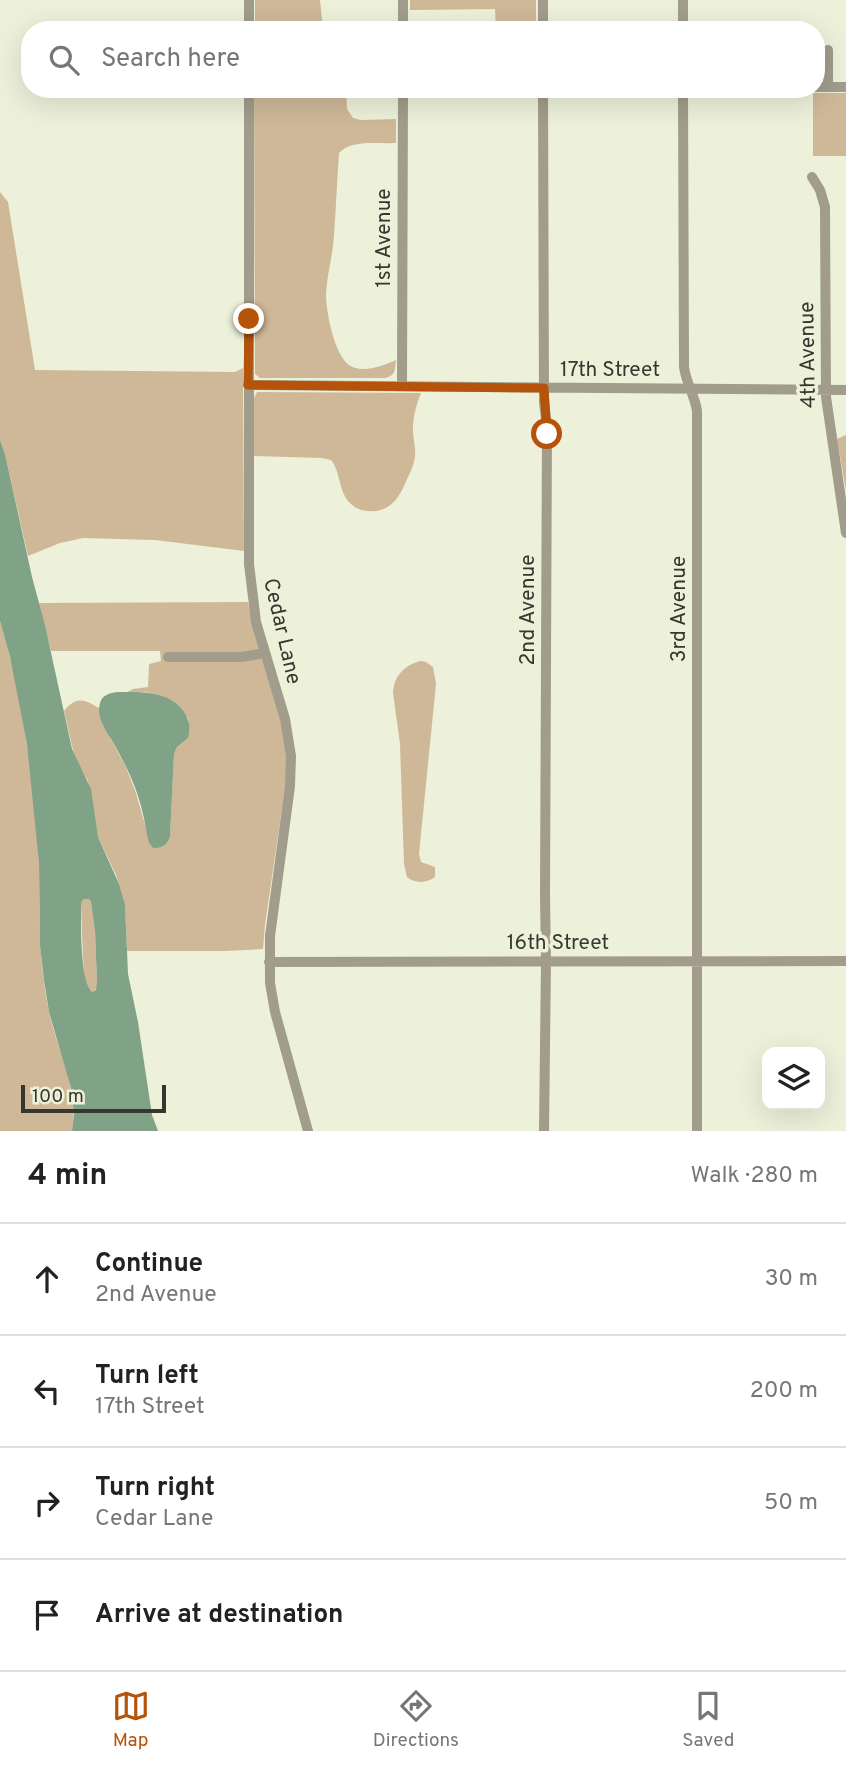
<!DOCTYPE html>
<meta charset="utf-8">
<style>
:root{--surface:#fff;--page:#f6f6f6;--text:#222;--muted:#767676;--line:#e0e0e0;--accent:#b45309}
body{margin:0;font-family:Overpass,sans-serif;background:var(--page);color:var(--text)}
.controls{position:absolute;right:21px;bottom:21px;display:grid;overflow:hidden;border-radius:14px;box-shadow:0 7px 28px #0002}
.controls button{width:63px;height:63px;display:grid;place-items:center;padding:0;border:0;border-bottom:2px solid var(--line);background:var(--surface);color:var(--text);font:35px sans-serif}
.scale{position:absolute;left:21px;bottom:18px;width:145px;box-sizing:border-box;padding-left:7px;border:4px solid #36372e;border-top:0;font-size:19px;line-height:24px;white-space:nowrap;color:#36372e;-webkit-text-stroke:5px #edf1da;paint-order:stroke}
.stop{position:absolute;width:21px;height:21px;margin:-16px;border:5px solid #b45309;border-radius:50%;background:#fff}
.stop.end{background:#b45309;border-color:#fff;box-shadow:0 2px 7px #0008}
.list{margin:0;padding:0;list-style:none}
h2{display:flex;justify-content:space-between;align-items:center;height:91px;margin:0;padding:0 28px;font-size:30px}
h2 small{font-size:23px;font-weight:400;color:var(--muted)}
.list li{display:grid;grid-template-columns:46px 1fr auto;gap:21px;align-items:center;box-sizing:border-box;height:112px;padding:0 28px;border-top:2px solid var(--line)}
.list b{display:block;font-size:26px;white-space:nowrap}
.list p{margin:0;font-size:23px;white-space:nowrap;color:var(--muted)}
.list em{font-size:23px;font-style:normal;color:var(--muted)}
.icon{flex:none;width:38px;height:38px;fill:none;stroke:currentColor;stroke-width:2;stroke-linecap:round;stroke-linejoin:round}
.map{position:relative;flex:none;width:846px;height:1131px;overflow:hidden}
.search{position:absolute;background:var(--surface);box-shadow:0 7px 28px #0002;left:21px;right:21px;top:21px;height:77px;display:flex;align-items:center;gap:18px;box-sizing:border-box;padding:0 24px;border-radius:28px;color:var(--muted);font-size:26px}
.sheet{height:539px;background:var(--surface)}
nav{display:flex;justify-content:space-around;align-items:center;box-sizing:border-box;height:98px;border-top:2px solid var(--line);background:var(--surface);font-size:19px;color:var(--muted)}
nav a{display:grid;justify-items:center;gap:4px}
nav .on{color:var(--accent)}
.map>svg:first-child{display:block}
.green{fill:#ceb898}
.water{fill:#80a286;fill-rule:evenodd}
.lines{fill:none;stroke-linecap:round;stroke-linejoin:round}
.minor{stroke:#a19c8b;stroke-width:10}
.route{stroke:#b45309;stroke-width:9}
.labels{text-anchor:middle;stroke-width:7;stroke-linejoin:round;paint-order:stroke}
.street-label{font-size:21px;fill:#36372e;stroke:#edf1da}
</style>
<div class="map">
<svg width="846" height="1131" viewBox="0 0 846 1131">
<rect width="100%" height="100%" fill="#edf1da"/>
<path class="green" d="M255,0h65l3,30h-68z
M410,0h126v30h-40l-1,-21 -85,1z
M254,89h92l1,20 6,9 8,2 35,-1v24c-17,1 -45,-4 -57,10 -2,28 -3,55 -5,82 -1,20 -7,39 -8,59 0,17 8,60 23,71 12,9 34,1 47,-5 -1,9 0,16 -11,18h-125l-5,-4z
M813,93h33v63h-33z
M0,192l8,10 27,168 200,2 8,-4 1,183 -89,-11 -72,-2 -23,5 -32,13 -23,-102 -5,-14z
M257,392l164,1c-5,12 -8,24 -8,37 0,9 3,18 2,27 -1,7 -4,14 -7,20 -7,16 -13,31 -32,34 -9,1 -19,-1 -25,-7 -13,-12 -10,-32 -20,-44l-9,-2 -69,-2 1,-58z
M846,435v56l-9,-52z
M248,602c9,45 27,88 36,134 3,14 2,29 2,44l-21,145 -2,24 -37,2h-99l-2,-47 -3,-10 -6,-19 -18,-38 -10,-56 -13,-22 -11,-48c12,-15 20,-12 35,-3l4,17 22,40 11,28 15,53 17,-5 2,-4 4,-83 3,-7 11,-9 2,-8 -2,-12 -25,-22 -18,-4h-18l6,-3 15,-2 1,-23 12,-3 -1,-10h-109l-12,-48z
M0,621c23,78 35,161 39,242 1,39 -1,78 5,117 1,11 3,22 5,32 9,41 30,75 23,119h-72z
M421,661l5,1 7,5 3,17 -17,170 2,8 14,5v10c-7,6 -20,7 -28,0l-3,-13 -4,-120 -7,-51c1,-17 11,-28 28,-32z
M84,899h5l2,3 4,29 2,51v6l-4,4 -5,-2 -3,-9 -2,-22 -2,-53 1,-5z"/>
<path class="water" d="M0,440l5,14 27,123 13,48 27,124 19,40 7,48 21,47 6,20 3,70 10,48 14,93 6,16h-86l2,-17 -3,-26 -22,-76 -5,-32 -4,-35 -1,-82 -12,-119 -17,-87 -10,-36zM84,899h5l2,3 4,29 2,51 -1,8 -4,2c-12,-10 -11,-68 -11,-86l1,-5z
M117,692c24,0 52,-2 67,20 6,9 7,17 4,26l-11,9 -3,7 -4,83c-3,8 -8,11 -17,11l-4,-5c-3,-11 -4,-22 -7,-33 -6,-25 -18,-49 -31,-71 -6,-9 -15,-24 -11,-36 2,-8 10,-10 17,-11z"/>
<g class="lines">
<path class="minor" d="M543,0v30
M249,30v-30
M403,30v-30
M683,30v-30
M816,87h30
M828,87v-37
M249,89v475l7,58 29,97 6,37 -1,30 -20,150v47l5,29 33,119
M543,89l1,313 3,26 -2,468 1,65 -2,170
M683,89l1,278c2,16 11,29 13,44v720
M812,177l8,13 5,17 1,190 20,136
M248,385l598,5
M402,386l1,-297
M168,657h74l23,-4
M269,962l577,-1"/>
</g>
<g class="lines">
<path class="route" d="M249,319l-1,66 296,3 3,46"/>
</g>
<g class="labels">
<g class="street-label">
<text transform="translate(383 238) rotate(-90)" y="7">1st Avenue</text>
<text transform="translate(807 355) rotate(-91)" y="7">4th Avenue</text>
<text x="610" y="376">17th Street</text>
<text transform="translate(678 609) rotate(-90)" y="7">3rd Avenue</text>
<text transform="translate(527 610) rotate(-90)" y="7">2nd Avenue</text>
<text transform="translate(283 631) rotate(77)" y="7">Cedar Lane</text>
<text x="558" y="949">16th Street</text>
</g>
</g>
</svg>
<div class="controls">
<button><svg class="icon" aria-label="layers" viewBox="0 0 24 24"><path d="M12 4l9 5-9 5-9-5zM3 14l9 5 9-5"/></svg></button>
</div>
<div class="scale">100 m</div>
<div class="stop" style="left:547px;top:434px"></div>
<div class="stop end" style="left:249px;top:319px"></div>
<div class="search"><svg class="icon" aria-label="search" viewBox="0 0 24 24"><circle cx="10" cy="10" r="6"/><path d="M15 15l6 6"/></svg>Search here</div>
</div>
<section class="sheet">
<h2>4 min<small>Walk · 280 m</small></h2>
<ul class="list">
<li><svg class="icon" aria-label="ahead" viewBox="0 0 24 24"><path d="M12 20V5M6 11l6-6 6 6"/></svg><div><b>Continue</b><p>2nd Avenue</p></div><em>30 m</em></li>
<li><svg class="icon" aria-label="left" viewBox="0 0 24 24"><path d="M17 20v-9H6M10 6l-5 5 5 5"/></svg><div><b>Turn left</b><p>17th Street</p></div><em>200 m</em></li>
<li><svg class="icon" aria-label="right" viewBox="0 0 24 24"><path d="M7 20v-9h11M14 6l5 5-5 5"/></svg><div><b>Turn right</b><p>Cedar Lane</p></div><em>50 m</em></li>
<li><svg class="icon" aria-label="arrive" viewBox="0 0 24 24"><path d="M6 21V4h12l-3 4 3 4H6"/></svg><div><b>Arrive at destination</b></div></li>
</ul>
</section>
<nav>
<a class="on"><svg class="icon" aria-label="map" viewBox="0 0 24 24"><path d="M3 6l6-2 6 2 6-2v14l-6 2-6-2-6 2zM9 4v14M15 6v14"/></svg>Map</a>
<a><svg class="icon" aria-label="directions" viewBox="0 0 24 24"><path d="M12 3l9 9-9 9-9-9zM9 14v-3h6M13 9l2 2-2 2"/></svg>Directions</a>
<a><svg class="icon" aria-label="saved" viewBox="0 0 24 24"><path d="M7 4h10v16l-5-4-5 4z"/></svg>Saved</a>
</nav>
